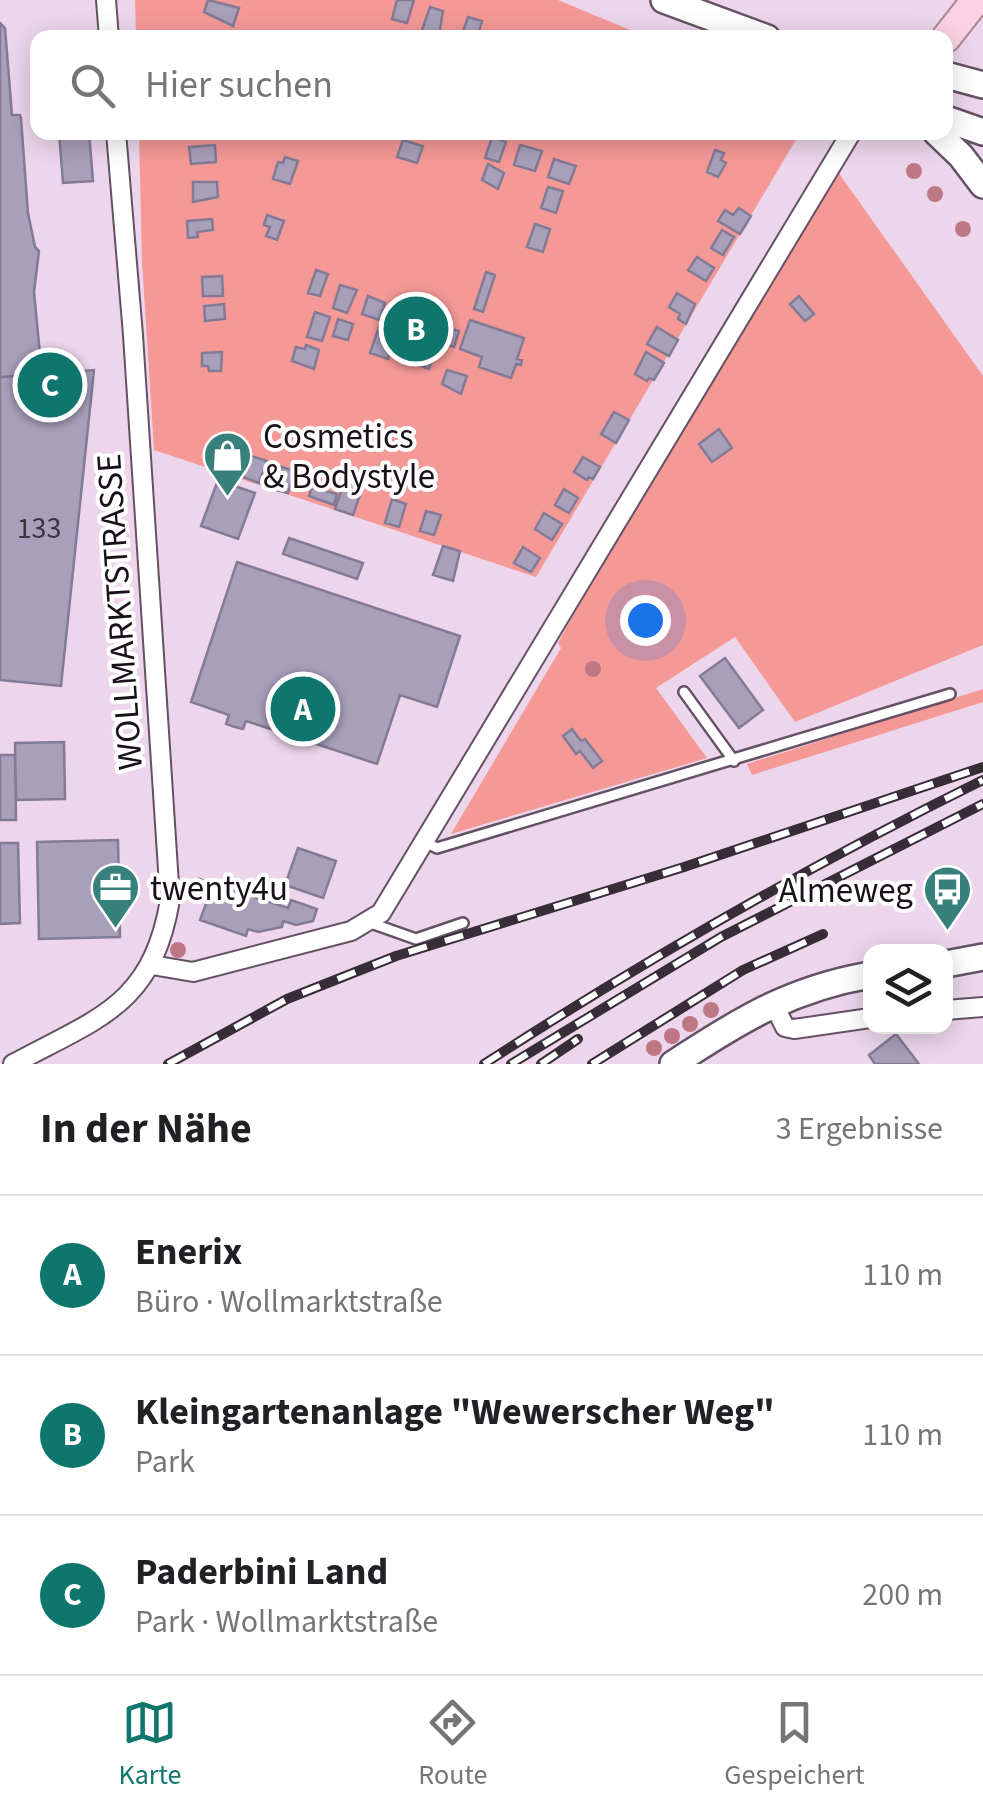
<!DOCTYPE html>
<html lang="de">
<meta charset="utf-8">
<style>
:root{--surface:#fff;--page:#f6f6f6;--text:#202124;--muted:#757577;--line:#e0e0e0;--accent:#0f766e}
body{margin:0;font-family:"Source Sans 3",sans-serif;background:var(--page);color:var(--text)}
.controls{position:absolute;right:30px;bottom:30px;display:grid;overflow:hidden;border-radius:20px;box-shadow:0 5px 25px #0003}
.controls button{width:90px;height:90px;display:grid;place-items:center;padding:0;border:0;border-bottom:2px solid var(--line);background:var(--surface);color:var(--text);font:50px sans-serif}
.you{position:absolute;left:645px;top:620px;width:35px;height:35px;margin:-25px;border:8px solid #fff;border-radius:50%;background:#1a73e8;box-shadow:0 0 0 15px #1a73e833}
.badge{display:grid;place-items:center;width:65px;height:65px;border-radius:50%;background:var(--accent);color:#fff;font-size:32px;font-weight:700}
.pin{position:absolute;translate:-50% -50%;border:5px solid #fff;box-shadow:0 2px 10px #0006}
.list{margin:0;padding:0;list-style:none}
h2{display:flex;justify-content:space-between;align-items:center;height:130px;margin:0;padding:0 40px;font-size:42px}
h2 small{font-size:32px;font-weight:400;color:var(--muted)}
.list li{display:grid;grid-template-columns:65px 1fr auto;gap:30px;align-items:center;box-sizing:border-box;height:160px;padding:0 40px;border-top:2px solid var(--line)}
.list b{display:block;font-size:38px;white-space:nowrap}
.list p{margin:0;font-size:32px;white-space:nowrap;color:var(--muted)}
.list em{font-size:32px;font-style:normal;color:var(--muted)}
.icon{flex:none;width:55px;height:55px;fill:none;stroke:currentColor;stroke-width:2;stroke-linecap:round;stroke-linejoin:round}
.map{position:relative;flex:none;width:983px;height:1064px;overflow:hidden}
.search{position:absolute;background:var(--surface);box-shadow:0 5px 25px #0003;left:30px;right:30px;top:30px;height:110px;display:flex;align-items:center;gap:25px;box-sizing:border-box;padding:0 35px;border-radius:20px;color:var(--muted);font-size:38px}
.sheet{height:610px;background:var(--surface)}
nav{display:flex;justify-content:space-around;align-items:center;box-sizing:border-box;height:140px;border-top:2px solid var(--line);background:var(--surface);font-size:28px;color:var(--muted)}
nav a{display:grid;justify-items:center;gap:5px}
nav .on{color:var(--accent)}
.map>svg:first-child{display:block}
.green{fill:#f59997}
.building{fill:#a89fba;stroke:#837b95;stroke-width:2.5}
.lines{fill:none;stroke-linecap:round;stroke-linejoin:round}
.service-casing{stroke:#655165;stroke-width:14}
.minor-casing{stroke:#655165;stroke-width:22}
.secondary-casing{stroke:#655165;stroke-width:30}
.trunk-casing{stroke:#aa8896;stroke-width:32}
.service{stroke:#fff;stroke-width:9}
.minor{stroke:#fff;stroke-width:18}
.secondary{stroke:#fff;stroke-width:25}
.trunk{stroke:#fad3e2;stroke-width:28}
.rail-casing{stroke:#372d37;stroke-width:10}
.rail{stroke:#fff;stroke-width:6;stroke-dasharray:19;stroke-linecap:butt}
.tree{fill:#be7785}
.labels{text-anchor:middle;stroke-width:8;stroke-linejoin:round;paint-order:stroke}
.number-label{font-size:30px;fill:#3d3441}
.poi-label{font-size:35px;fill:#191119;stroke:#fff;text-anchor:start}
.street-label{font-size:35px;fill:#191119;stroke:#fff}
</style>
<div class="map">
<svg width="983" height="1064" viewBox="0 0 983 1064">
<rect width="100%" height="100%" fill="#edd6ec"/>
<path class="green" d="M135,0h423l89,37h-511z
M139,133h661l-264,444 -382,-127 -12,-189z
M838,172l145,204v269l-188,77 -60,-85 -79,51 51,70 -256,76 110,-186 -3,-5 23,-42z
M983,689v13l-231,73 -5,-11z"/>
<path class="building" d="M208,0l31,8 -6,18 -29,-14z
M397,0h17l-7,23 -15,-4z
M430,7l13,4 -4,24 -17,-5z
M468,17l14,4 -5,17 -16,-1z
M0,23l5,5 7,87h8l1,3 7,95 7,34 4,4 -5,41 6,62 -1,3 -7,1 1,17 -33,2z
M59,132h30l4,49 -30,2z
M492,137l14,5 -7,20 -14,-4z
M403,140l20,6 -6,17 -20,-6z
M215,145l1,17 -25,2 -2,-17z
M520,145l22,6 -7,20 -21,-6z
M715,150l9,3 -3,7 5,3 -8,14 -11,-5z
M285,157l13,4 -8,23 -17,-5 5,-17 5,1z
M554,159l22,7 -7,18 -21,-7z
M488,164l16,9 -6,16 -16,-9z
M193,182h24l1,15 -25,5z
M548,187l15,4 -7,22 -15,-5z
M739,208l12,8 -11,18 -22,-13 7,-11 8,5z
M267,215l17,6 -7,19 -11,-4 4,-9 -6,-2z
M212,219l1,11 -16,2 1,5 -10,1 -1,-17z
M535,224l15,5 -7,23 -16,-5z
M722,230l12,7 -11,18 -12,-7z
M697,257l17,11 -8,13 -18,-11z
M316,270l12,4 -8,22 -12,-3z
M486,272l9,3 -12,37 -9,-3z
M222,276l1,20h-20l-1,-19z
M340,285l17,5 -10,23 -14,-5z
M677,293l18,11 -9,20 -8,-5 2,-5 -11,-7z
M368,296l17,7 -6,17 -17,-6z
M799,296l15,18 -9,7 -15,-17z
M224,304l1,15 -20,2 -1,-15z
M411,311l19,6 -7,21 -19,-7z
M315,312l15,5 -8,24 -15,-4z
M338,319l15,5 -5,16 -15,-4z
M470,320l54,18 -7,21 5,1 -1,5 -5,-1 -5,14 -32,-11 3,-10 -22,-8z
M442,326l17,5 -5,16 -17,-5z
M379,327l19,4 -10,28 -18,-6z
M657,327l21,13 -9,16 -22,-12z
M422,340l15,6 -8,23 -16,-6z
M306,345l13,5 -5,19 -22,-8 4,-14 9,2z
M222,352l-1,19h-12l-1,-5h-6v-13z
M646,352l18,11 -10,17 -5,-2 -2,3 -12,-7z
M94,370l-33,316 -61,-6v-303z
M447,370l20,6 -6,18 -19,-10z
M614,412l15,8 -13,23 -15,-9z
M719,429l13,19 -20,14 -13,-18z
M213,448l21,7 -4,14 -21,-8z
M242,453l25,8 -8,22 -24,-9z
M583,457l17,10 -7,12 -4,-2 -2,3 -13,-8z
M279,466l16,5 -7,22 -16,-4z
M218,480l37,13 -17,46 -37,-13z
M343,486l18,6 -8,23 -18,-6z
M312,487l25,7 -3,11 -25,-9z
M564,489l14,9 -9,15 -14,-8z
M392,499l14,5 -7,23 -14,-4z
M426,511l15,4 -7,20 -14,-4z
M544,513l18,11 -10,16 -17,-11z
M289,538l74,25 -6,16 -74,-25z
M443,546l17,5 -7,30 -20,-6z
M523,547l17,11 -9,14 -17,-9z
M237,562l223,74 -23,71 -37,-12 -23,69 -131,-43 -3,8 -8,-2 -9,-3 3,-9 -38,-13z
M725,658l38,52 -24,18 -39,-52z
M572,729l9,12 4,-2 17,22 -9,7 -13,-17 -4,3 -13,-18z
M64,742l1,57 -49,1 -1,-57z
M0,755h15l1,65h-16z
M118,840l2,97 -81,2 -2,-97z
M0,843h18l2,80 -20,1z
M298,848l38,13 -13,37 -38,-13z
M199,879l89,29 3,-8 26,9 -4,12 -17,4 -13,-4 -1,6 -24,5 -10,-3 -2,7 -46,-16 7,-19 -7,-2z
M896,1034l23,30h-44l-6,-9z"/>
<g class="lines">
<defs>
<path id="service" d="M684,692l50,69
M425,842l12,6 513,-154
M368,922l48,17 47,-16"/>
<path id="minor" d="M106,0l3,38
M152,965l41,7 158,-41 30,-18 470,-780
M773,1003l12,24 9,2 76,-11
M946,1010l37,-3
M13,1064c85,-46 139,-58 157,-164l-37,-565 -17,-203"/>
<path id="secondary" d="M664,0l103,38
M946,75l37,10
M946,119l37,13
M936,132l25,24 22,29
M946,964l37,-7
M673,1064c67,-44 117,-75 197,-89"/>
<path id="trunk" d="M946,38l30,-38"/>
</defs>
<use href="#service" class="service-casing"/>
<use href="#minor" class="minor-casing"/>
<use href="#secondary" class="secondary-casing"/>
<use href="#trunk" class="trunk-casing"/>
<use href="#service" class="service"/>
<use href="#minor" class="minor"/>
<use href="#secondary" class="secondary"/>
<use href="#trunk" class="trunk"/>
<defs>
<path id="rail" d="M168,1064l119,-65 109,-43 288,-89 299,-100
M484,1064c161,-104 327,-199 499,-284
M511,1064l210,-127 262,-133
M541,1064l37,-25
M592,1064l151,-94 80,-36"/>
</defs>
<use href="#rail" class="rail-casing"/>
<use href="#rail" class="rail"/>
</g>
<g class="tree">
<circle cx="914" cy="171" r="8"/>
<circle cx="935" cy="194" r="8"/>
<circle cx="963" cy="229" r="8"/>
<circle cx="593" cy="669" r="8"/>
<circle cx="178" cy="950" r="8"/>
<circle cx="711" cy="1010" r="8"/>
<circle cx="690" cy="1024" r="8"/>
<circle cx="672" cy="1036" r="8"/>
<circle cx="654" cy="1048" r="8"/>
</g>
<defs>
<symbol id="shop-pin" viewBox="-11 -11 22 30"><path d="M0 17L-7.5 6A9.5 9.5 0 1 1 7.5 6Z" fill="#37807c" stroke="#fff"/><path d="M-5-2.5h2.3a2.7 3.5 0 0 1 5.4 0H5L5.5 6h-11ZM-1.5-2.5h3a1.5 2.3 0 0 0-3 0Z" fill="#fff"/></symbol>
<symbol id="office-pin" viewBox="-11 -11 22 30"><path d="M0 17L-7.5 6A9.5 9.5 0 1 1 7.5 6Z" fill="#37807c" stroke="#fff"/><path d="M-6-3h4V-5.5h4V-3h4V5H-6ZM-1-4.5V-3h2v-1.5ZM-6 0V1H6V0Z" fill="#fff"/></symbol>
<symbol id="bus-pin" viewBox="-11 -11 22 30"><path d="M0 17L-7.5 6A9.5 9.5 0 1 1 7.5 6Z" fill="#37807c" stroke="#fff"/><path d="M-5-6H5V4H4V6H2V4H-2V6H-4V4H-5ZM-3.5-4V0h7V-4ZM-3.5 1.2v1.5H-2V1.2ZM2 1.2v1.5H3.5V1.2Z" fill="#fff"/></symbol>
</defs>
<g fill-rule="evenodd">
<use href="#shop-pin" x="200" y="428" width="55" height="75"/>
<use href="#office-pin" x="88" y="860" width="55" height="75"/>
<use href="#bus-pin" x="920" y="862" width="55" height="75"/>
</g>
<g class="labels">
<g class="number-label">
<text x="39" y="538">133</text>
</g>
<g class="poi-label">
<text x="263" y="448">Cosmetics<tspan x="263" dy="40">&amp; Bodystyle</tspan></text>
<text x="150" y="900">twenty4u</text>
<text x="913" y="902" text-anchor="end">Almeweg</text>
</g>
<g class="street-label">
<text transform="translate(119 612) rotate(-94)" y="12">WOLLMARKTSTRASSE</text>
</g>
</g>
</svg>
<div class="controls">
<button><svg class="icon" aria-label="layers" viewBox="0 0 24 24"><path d="M12 4l9 5-9 5-9-5zM3 14l9 5 9-5"/></svg></button>
</div>
<div class="you"></div>
<div class="pin badge" style="left:303px;top:709px">A</div>
<div class="pin badge" style="left:416px;top:329px">B</div>
<div class="pin badge" style="left:50px;top:385px">C</div>
<div class="search"><svg class="icon" aria-label="search" viewBox="0 0 24 24"><circle cx="10" cy="10" r="6"/><path d="M15 15l6 6"/></svg>Hier suchen</div>
</div>
<section class="sheet">
<h2>In der Nähe<small>3 Ergebnisse</small></h2>
<ul class="list">
<li><span class="badge">A</span><div><b>Enerix</b><p>Büro · Wollmarktstraße</p></div><em>110 m</em></li>
<li><span class="badge">B</span><div><b>Kleingartenanlage &quot;Wewerscher Weg&quot;</b><p>Park</p></div><em>110 m</em></li>
<li><span class="badge">C</span><div><b>Paderbini Land</b><p>Park · Wollmarktstraße</p></div><em>200 m</em></li>
</ul>
</section>
<nav>
<a class="on"><svg class="icon" aria-label="map" viewBox="0 0 24 24"><path d="M3 6l6-2 6 2 6-2v14l-6 2-6-2-6 2zM9 4v14M15 6v14"/></svg>Karte</a>
<a><svg class="icon" aria-label="directions" viewBox="0 0 24 24"><path d="M12 3l9 9-9 9-9-9zM9 14v-3h6M13 9l2 2-2 2"/></svg>Route</a>
<a><svg class="icon" aria-label="saved" viewBox="0 0 24 24"><path d="M7 4h10v16l-5-4-5 4z"/></svg>Gespeichert</a>
</nav>
